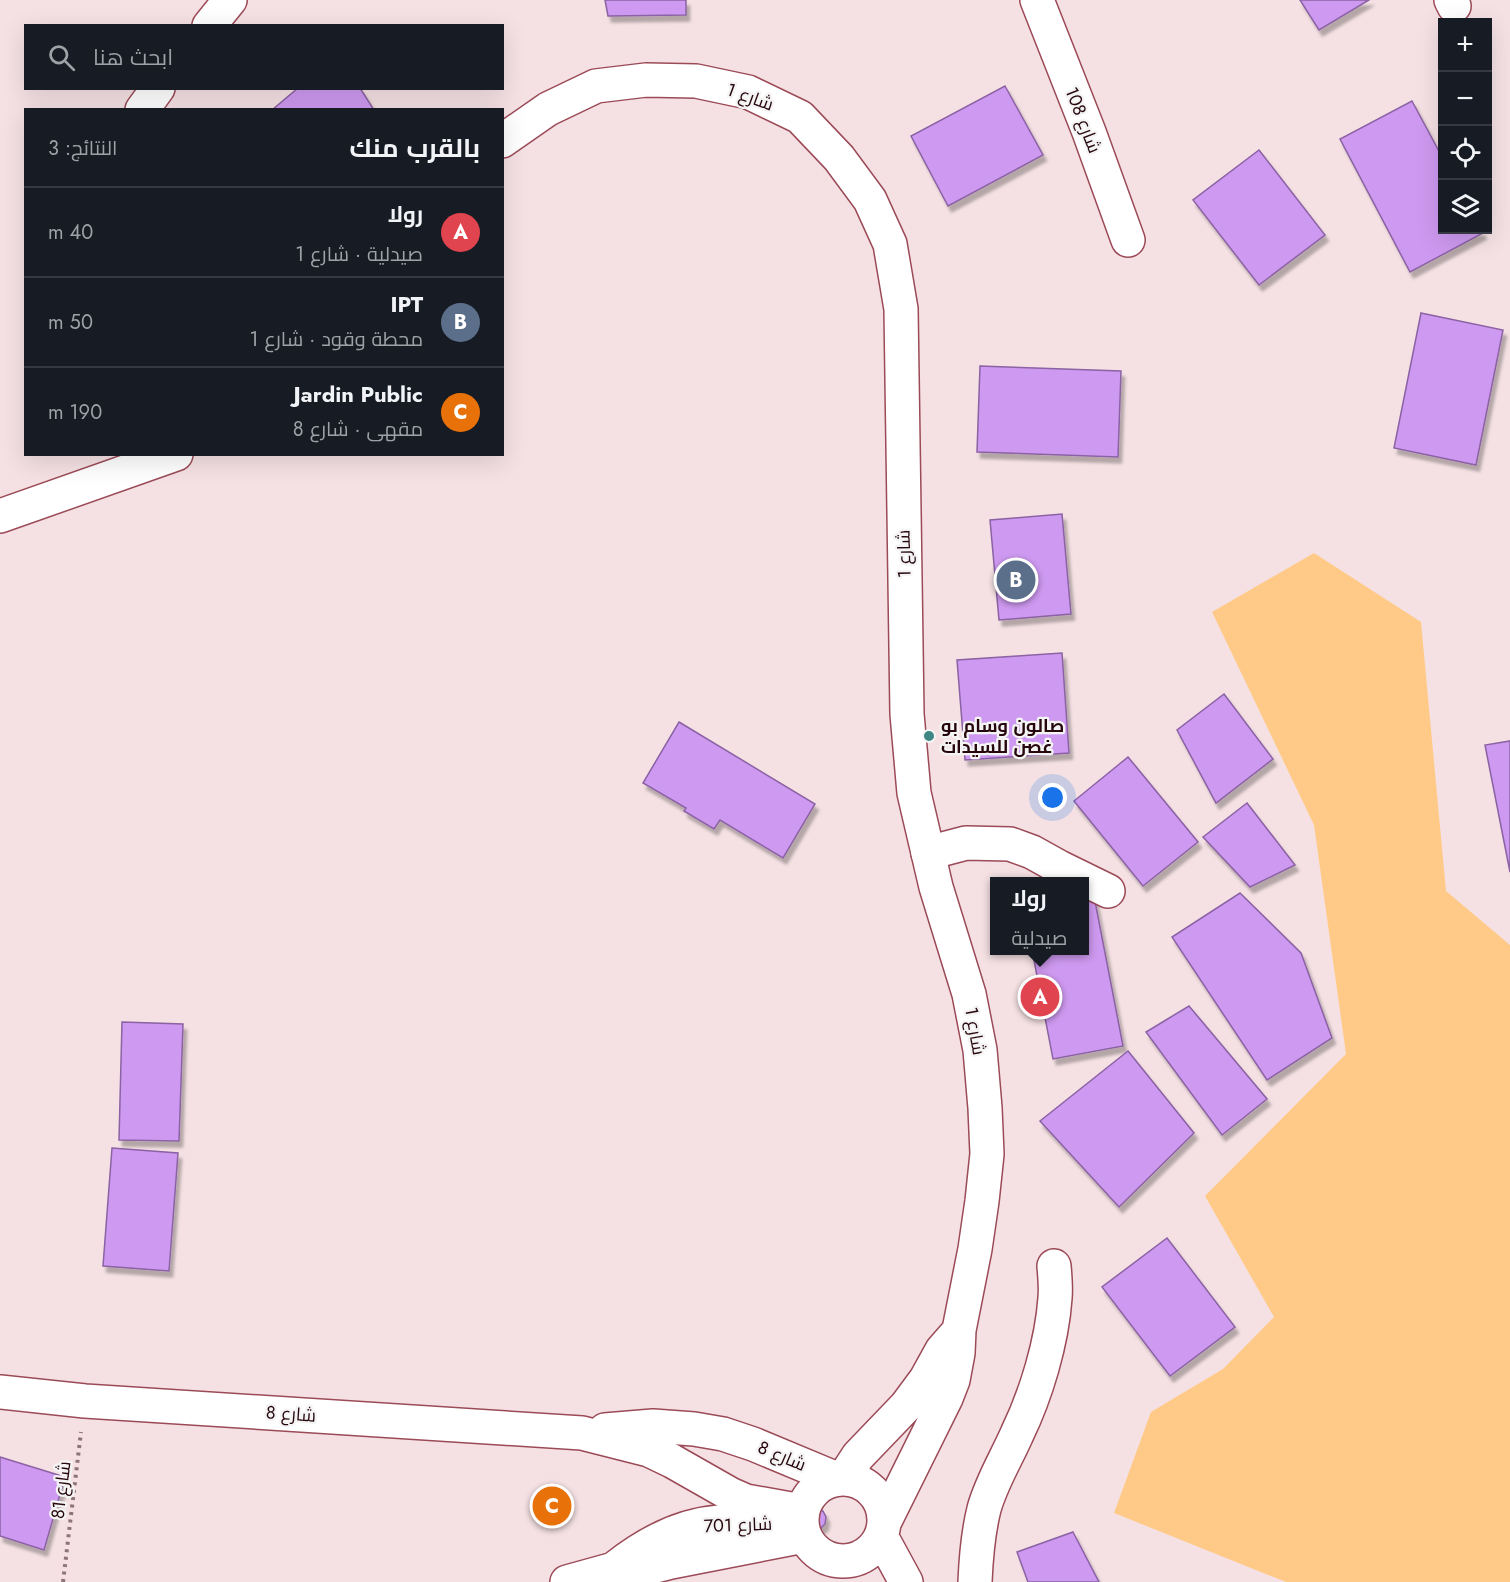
<!DOCTYPE html>
<html lang="ar">
<meta charset="utf-8">
<style>
:root{--surface:#171b24;--page:#242831;--text:#f1f3f6;--muted:#9ea1a6;--line:#363941;--accent:#db2777}
body{margin:0;font-family:Jost,Cairo,sans-serif;background:var(--page);color:var(--text);direction:rtl}
.controls{position:absolute;right:18px;top:18px;display:grid;overflow:hidden;border-radius:0px;box-shadow:0 6px 24px #0002}
.controls button{width:54px;height:54px;display:grid;place-items:center;padding:0;border:0;border-bottom:2px solid var(--line);background:var(--surface);color:var(--text);font:30px sans-serif}
.you{position:absolute;left:1053px;top:798px;width:21px;height:21px;margin:-15px;border:4px solid #fff;border-radius:50%;background:#1a73e8;box-shadow:0 0 0 9px #1a73e833}
.badge{display:grid;place-items:center;width:39px;height:39px;border-radius:50%;background:var(--accent);color:#fff;font-size:20px;font-weight:700}
.pin{position:absolute;translate:-50% -50%;border:3px solid #fff;box-shadow:0 2px 6px #0006}
.popup{position:absolute;left:990px;top:877px;width:99px;height:78px;box-sizing:border-box;display:grid;place-content:center;border-radius:0px;background:var(--surface);filter:drop-shadow(0 2px 4px #0005);font-size:20px;white-space:nowrap;color:var(--muted)}
.popup b{font-size:22px;color:var(--text)}
.popup::after{content:'';position:absolute;left:50%;top:100%;margin-left:-12px;border:12px solid transparent;border-top-color:var(--surface)}
.list{margin:0;padding:0;list-style:none}
h2{display:flex;justify-content:space-between;align-items:center;height:78px;margin:0;padding:0 24px;font-size:26px}
h2 small{font-size:20px;font-weight:400;color:var(--muted)}
.list li{display:grid;grid-template-columns:39px 1fr auto;gap:18px;align-items:center;box-sizing:border-box;height:90px;padding:0 24px;border-top:2px solid var(--line)}
.list b{display:block;font-size:22px;white-space:nowrap}
.list p{margin:0;font-size:20px;white-space:nowrap;color:var(--muted)}
.list em{font-size:20px;font-style:normal;color:var(--muted)}
.icon{flex:none;width:33px;height:33px;fill:none;stroke:currentColor;stroke-width:2;stroke-linecap:round;stroke-linejoin:round}
.map{position:relative;flex:none;width:1510px;height:1582px;overflow:hidden;direction:ltr}
.search{position:absolute;background:var(--surface);box-shadow:0 6px 24px #0002;left:24px;top:24px;width:480px;height:66px;display:flex;align-items:center;gap:15px;box-sizing:border-box;padding:0 21px;border-radius:0px;color:var(--muted);font-size:22px}
.panel{position:absolute;background:var(--surface);box-shadow:0 6px 24px #0002;left:24px;top:108px;width:480px;height:348px;border-radius:0px;direction:rtl}
.map>svg:first-child{display:block}
.green{fill:#ffca88}
.building{fill:#ce99f0;stroke:#8b62a4;stroke-width:1.5;filter:url(#shadow)}
.lines{fill:none;stroke-linecap:round;stroke-linejoin:round}
.minor-casing{stroke:#9b4a57;stroke-width:36}
.tertiary-casing{stroke:#9b4a57;stroke-width:36}
.secondary-casing{stroke:#9b4a57;stroke-width:36}
.path{stroke:#8e7478;stroke-width:4;stroke-dasharray:3 4.5;stroke-linecap:butt}
.minor{stroke:#fff;stroke-width:33}
.tertiary{stroke:#fff;stroke-width:33}
.secondary{stroke:#fff;stroke-width:33}
.poi-dot{fill:#3e8683;stroke:#f4f4f4;stroke-width:2}
.labels{text-anchor:middle;stroke-width:4.5;stroke-linejoin:round;paint-order:stroke}
.street-label{font-size:18px;fill:#26070d;stroke:#f4f4f4}
.poi-label{font-size:18px;font-weight:bold;fill:#26070d;stroke:#f4f4f4;text-anchor:start}
</style>
<div class="map">
<svg width="1510" height="1582" viewBox="0 0 1510 1582">
<defs>
<filter id="shadow"><feDropShadow dx="3.5" dy="6" stdDeviation="1.5" flood-color="#0004"/></filter>
</defs>
<rect width="100%" height="100%" fill="#f5e1e3"/>
<path class="green" d="M1314,553l107,69 25,269 64,54v637h-224l-172,-69 37,-101 72,-43 51,-52 -69,-121 141,-142 -32,-229 -102,-213z"/>
<path class="building" d="M605,0h81v15l-78,1z
M1300,0h69l-50,30z
M1005,86l38,69 -95,51 -37,-70z
M298,88h62l14,22h-102z
M1412,101l30,56v73h39l2,3 -73,39 -70,-133z
M1259,150l66,85 -66,50 -66,-85z
M1421,313l82,17 -27,135 -82,-17z
M980,366l141,5 -3,86 -141,-5z
M1062,514l9,100 -72,6 -9,-100z
M1062,653l7,100 -104,7 -8,-100z
M1224,694l49,65 -57,44 -39,-73z
M679,722l136,82 -32,54 -63,-38 -6,9 -30,-18 2,-3 -43,-25z
M1510,741v131l-25,-127z
M1128,757l70,85 -55,44 -69,-85z
M1247,803l48,62 -45,22 -47,-50z
M1093,891l30,155 -70,13 -21,-109h53v-57z
M1240,893l61,60 31,85 -65,42 -95,-143z
M1189,1006l78,93 -45,36 -76,-103z
M122,1022l61,2 -4,117 -60,-1z
M1128,1051l66,82 -75,74 -79,-86z
M112,1148l66,5 -9,118 -66,-5z
M1167,1238l68,89 -65,49 -68,-89z
M0,1457l65,20 -21,73 -44,-14z
M816,1508l7,3 3,6 -1,7 -4,4 -4,1 -10,-16z
M1073,1532l26,50h-71l-11,-30z"/>
<g class="lines">
<defs>
<path id="minor" d="M1037,0l52,132 39,108
M1451,0l3,6
M0,516l176,-62
M928,853l38,-10 44,1 22,8 27,15 49,24
M615,1568c30,-24 65,-43 104,-46 9,-1 19,0 28,0 17,1 34,1 51,2
M567,1582l47,-13 26,1 31,-8 133,-26
M975,1582c1,-24 3,-49 9,-73 7,-26 22,-50 33,-75 19,-39 35,-92 38,-136 1,-10 0,-21 -1,-32"/>
<path id="tertiary" d="M0,1392l85,9 497,32 67,17 23,11 58,33 16,7 56,10
M605,1430l48,-4 41,3 29,5 30,10 84,35"/>
<path id="secondary" d="M209,26l21,-26
M142,110l16,-22
M502,141l46,-32 48,-23 50,-6 50,1 52,11 52,25 39,41 31,42 20,44 11,65 6,405 7,79 22,94 33,107 11,56 5,58 2,46 -5,47 -7,48 -16,81 -1,23 -5,27 -7,18 -62,125
M802 1520a41 41 0 1 1 82 0a41 41 0 1 1-82 0Z
M843,1479l15,-23 48,-50 20,-27 16,-29 14,-16
M881,1536l25,46"/>
</defs>
<use href="#minor" class="minor-casing"/>
<use href="#tertiary" class="tertiary-casing"/>
<use href="#secondary" class="secondary-casing"/>
<path class="path" d="M63,1582l18,-150"/>
<use href="#minor" class="minor"/>
<use href="#tertiary" class="tertiary"/>
<use href="#secondary" class="secondary"/>
</g>
<circle class="poi-dot" cx="929" cy="736" r="6"/>
<g class="labels">
<g class="street-label">
<text transform="translate(750 97) rotate(20)" y="6">شارع 1</text>
<text transform="translate(1083 120) rotate(69)" y="6">شارع 108</text>
<text transform="translate(904 554) rotate(-91)" y="6">شارع 1</text>
<text transform="translate(975 1031) rotate(80)" y="6">شارع 1</text>
<text transform="translate(291 1414) rotate(4)" y="6">شارع 8</text>
<text transform="translate(782 1456) rotate(23)" y="6">شارع 8</text>
<text transform="translate(61 1490) rotate(-83)" y="6">شارع 81</text>
<text transform="translate(738 1525) rotate(-2)" y="6">شارع 701</text>
</g>
<g class="poi-label">
<text x="941" y="732">صالون وسام بو<tspan x="941" dy="21">غصن للسيدات</tspan></text>
</g>
</g>
</svg>
<div class="controls">
<button>+</button>
<button>−</button>
<button><svg class="icon" aria-label="locate" viewBox="0 0 24 24"><circle cx="12" cy="12" r="6"/><path d="M12 2v4M12 18v4M2 12h4M18 12h4"/></svg></button>
<button><svg class="icon" aria-label="layers" viewBox="0 0 24 24"><path d="M12 4l9 5-9 5-9-5zM3 14l9 5 9-5"/></svg></button>
</div>
<div class="you"></div>
<div class="pin badge" style="left:1040px;top:997px;background:#e0444e">A</div>
<div class="popup"><b>رولا</b>صيدلية</div>
<div class="pin badge" style="left:1016px;top:580px;background:#5c6f8a">B</div>
<div class="pin badge" style="left:552px;top:1506px;background:#e8710a">C</div>
<div class="search"><svg class="icon" aria-label="search" viewBox="0 0 24 24"><circle cx="10" cy="10" r="6"/><path d="M15 15l6 6"/></svg>ابحث هنا</div>
<section class="panel">
<h2>بالقرب منك<small>النتائج: 3</small></h2>
<ul class="list">
<li><span class="badge" style="background:#e0444e">A</span><div><b>رولا</b><p>صيدلية · شارع 1</p></div><em>40 m</em></li>
<li><span class="badge" style="background:#5c6f8a">B</span><div><b>IPT</b><p>محطة وقود · شارع 1</p></div><em>50 m</em></li>
<li><span class="badge" style="background:#e8710a">C</span><div><b>Jardin Public</b><p>مقهى · شارع 8</p></div><em>190 m</em></li>
</ul>
</section>
</div>
